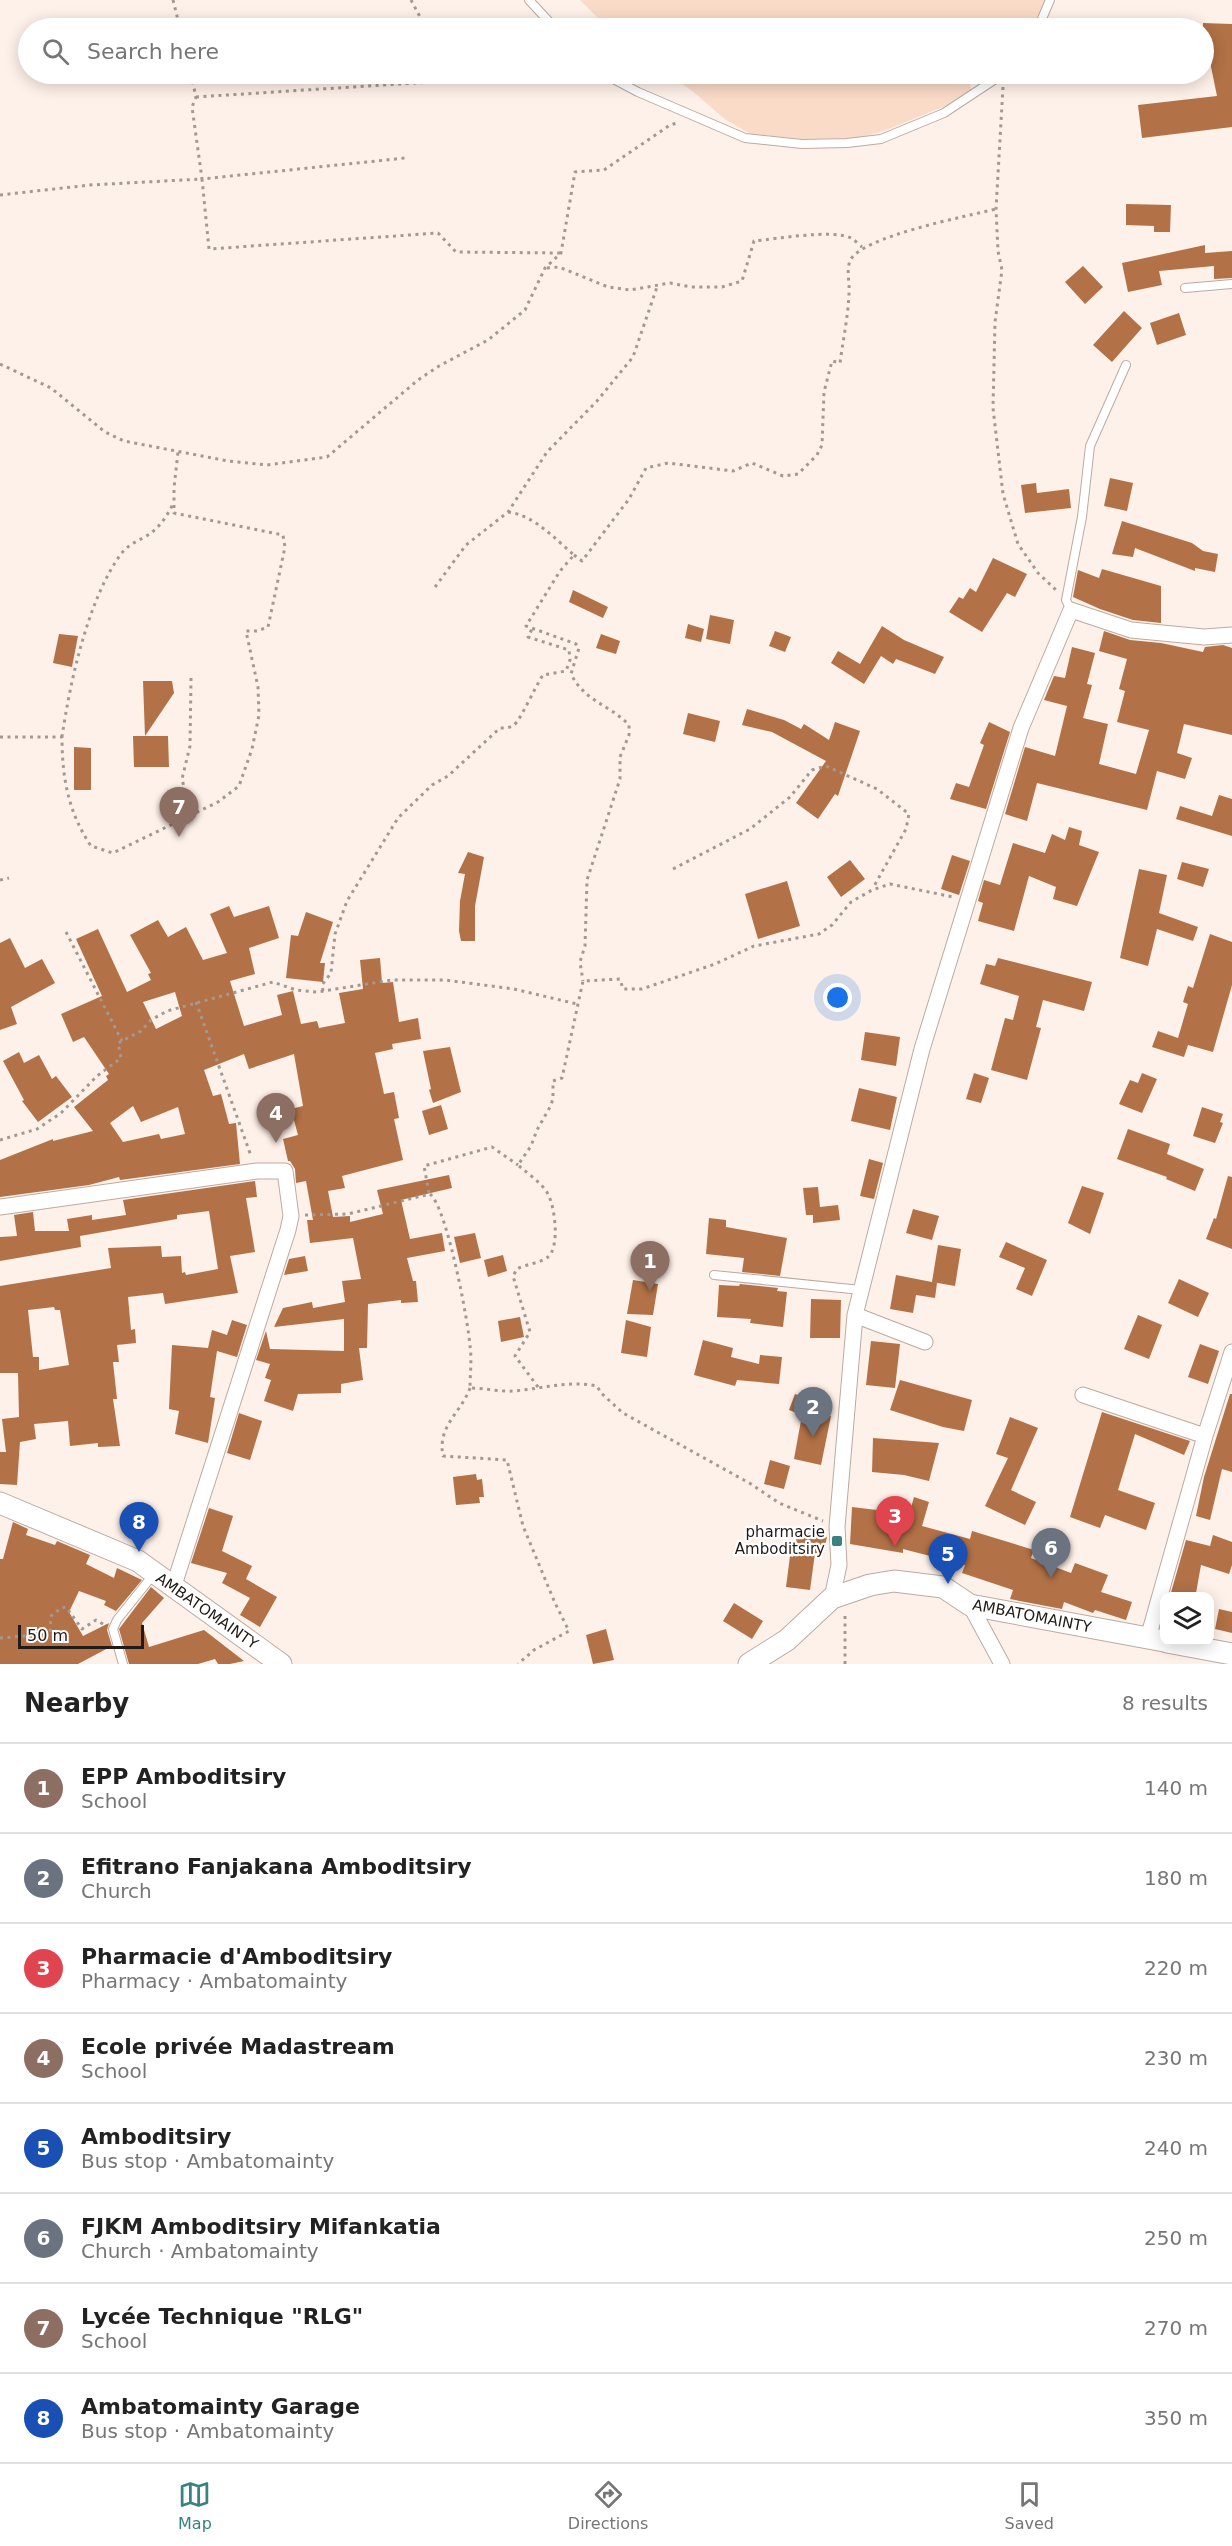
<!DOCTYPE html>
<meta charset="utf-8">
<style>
:root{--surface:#fff;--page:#f6f6f6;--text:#222;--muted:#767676;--line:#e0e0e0;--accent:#39827f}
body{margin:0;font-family:"DejaVu Sans",sans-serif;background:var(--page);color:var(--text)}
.controls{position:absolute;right:18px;bottom:18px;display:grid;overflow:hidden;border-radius:12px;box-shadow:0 3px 15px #0003}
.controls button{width:54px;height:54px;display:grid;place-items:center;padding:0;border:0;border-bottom:2px solid var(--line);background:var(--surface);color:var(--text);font:30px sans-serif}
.scale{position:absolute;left:18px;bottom:15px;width:126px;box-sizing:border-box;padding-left:6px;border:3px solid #201b17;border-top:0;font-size:16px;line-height:21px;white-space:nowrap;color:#201b17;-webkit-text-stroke:4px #fff;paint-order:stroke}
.you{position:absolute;left:838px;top:998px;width:21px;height:21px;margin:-15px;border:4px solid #fff;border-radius:50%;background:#1a73e8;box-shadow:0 0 0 9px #1a73e833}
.badge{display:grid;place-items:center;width:39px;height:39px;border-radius:50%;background:var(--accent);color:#fff;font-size:20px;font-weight:700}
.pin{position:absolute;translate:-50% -50px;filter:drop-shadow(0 2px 3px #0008)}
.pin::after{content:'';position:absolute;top:32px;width:21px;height:18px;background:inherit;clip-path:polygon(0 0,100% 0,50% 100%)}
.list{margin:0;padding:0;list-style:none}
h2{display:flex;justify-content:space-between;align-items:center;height:78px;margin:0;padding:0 24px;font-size:26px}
h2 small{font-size:20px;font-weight:400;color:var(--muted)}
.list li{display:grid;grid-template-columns:39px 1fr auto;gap:18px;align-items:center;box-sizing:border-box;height:90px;padding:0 24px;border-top:2px solid var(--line)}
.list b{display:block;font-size:22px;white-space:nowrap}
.list p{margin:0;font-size:20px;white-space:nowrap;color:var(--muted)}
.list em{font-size:20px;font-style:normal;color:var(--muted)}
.icon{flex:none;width:33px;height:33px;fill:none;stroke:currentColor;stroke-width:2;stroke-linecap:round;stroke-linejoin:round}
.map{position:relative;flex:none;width:1232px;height:1664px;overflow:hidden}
.search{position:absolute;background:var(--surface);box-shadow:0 3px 15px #0003;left:18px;right:18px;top:18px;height:66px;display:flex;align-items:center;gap:15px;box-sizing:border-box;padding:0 21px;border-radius:33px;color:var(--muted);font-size:22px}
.sheet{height:798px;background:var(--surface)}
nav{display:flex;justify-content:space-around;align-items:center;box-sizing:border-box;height:84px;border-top:2px solid var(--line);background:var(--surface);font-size:16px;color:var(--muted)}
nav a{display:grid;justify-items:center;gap:3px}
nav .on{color:var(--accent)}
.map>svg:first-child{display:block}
.green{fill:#fadbc8}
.building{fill:#b27146;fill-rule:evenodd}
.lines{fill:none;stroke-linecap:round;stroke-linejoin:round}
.service-casing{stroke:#bbaba2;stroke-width:10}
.minor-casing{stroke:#bbaba2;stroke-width:17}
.secondary-casing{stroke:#bbaba2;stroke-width:23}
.path{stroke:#a39993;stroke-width:3;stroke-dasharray:3 4.5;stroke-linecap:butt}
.service{stroke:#fff;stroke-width:8}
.minor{stroke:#fff;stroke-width:15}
.secondary{stroke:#fff;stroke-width:21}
.poi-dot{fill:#39827f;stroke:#fff;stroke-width:2}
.labels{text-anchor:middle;stroke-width:4.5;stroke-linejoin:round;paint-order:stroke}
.poi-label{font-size:15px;fill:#201b17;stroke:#fff;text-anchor:end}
.street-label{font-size:15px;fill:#201b17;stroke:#fff}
</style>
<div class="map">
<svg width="1232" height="1664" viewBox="0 0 1232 1664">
<rect width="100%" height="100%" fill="#fef1e9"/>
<path class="green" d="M580,0h466l-15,28h-423z
M667,74h313l-10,10 2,11 -86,35 -27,8 -56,1 -52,-5 -25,-14 -35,-30z"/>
<path class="building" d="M1203,23l29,1v103l-90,11 -4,-33 79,-9 -8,-39h-6z
M1126,204l45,1 -1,27h-16v-6l-28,-1z
M1205,245v8l27,-2v27l-18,1v-13l-55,5 3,14 -34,7 -6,-29z
M1083,266l20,21 -18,17 -20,-22z
M1124,311l18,17 -30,34 -19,-17z
M1179,313l7,22 -29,10 -7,-22z
M1110,478l23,5 -6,28 -23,-5z
M1036,483l1,10 32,-4 2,19 -46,5 -4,-28z
M1122,521l70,22 11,8 15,3 -3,18 -20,-4v3l-60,-23 -2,9 -21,-3z
M993,558l34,16 -12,23 -8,-4 -25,39 -33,-20 10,-15 4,2 7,-11 6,4z
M1102,569l59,17v37l-28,-3 -33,-11 -27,-12 5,-27 21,8z
M573,590l35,17 -5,11 -34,-16z
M710,615l24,5 -4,24 -24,-5z
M688,624l16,5 -3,13 -16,-4z
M882,626l22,14 40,17 -9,17 -39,-15 -3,5 -12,-8 -17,28 -33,-21 7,-12 22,13z
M775,631l16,6 -6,15 -16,-6z
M1104,631l26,9 31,3 42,9 2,-5 18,-2 9,3v87l-48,-11 -7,29 15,5 -7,21 -28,-8 -10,39 -110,-27 -10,38 -22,-7 20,-67 30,9 12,-50 -23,-6 10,-24 11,2 7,-31 23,6 -8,31 5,1 -9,33 25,6 -9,40 37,10 13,-44 -32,-8 8,-31 -6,-2 8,-30 -28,-8z
M59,634l19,2 -6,31 -19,-4z
M601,634l19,7 -4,13 -20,-6z
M143,681h29l2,12 -29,43z
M747,709l37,11 17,9 3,-5 25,16 6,-18 25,9 -22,65 -3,-2 -17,25 -22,-16 30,-42 -54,-29 -30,-7z
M688,713l32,8 -5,21 -32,-8z
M989,722l21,10 -24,77 -36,-10 6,-16 13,4 15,-42 -4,-2z
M133,736h35l1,31h-35z
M74,747l17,1v42h-17z
M1219,795l13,4v37l-56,-17 4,-13 32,10z
M1069,827l13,4 -3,14 20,7 -22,54 -24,-7 3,-12 -27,-11 -15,55 -36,-10 5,-18 -5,-2 6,-21 16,5 13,-42 32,10 7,-19 13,6z
M468,852l16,5 -9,49v35h-14l-2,-10 1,-30 5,-27 -7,-1z
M952,855l18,6 -11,34 -18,-6z
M850,860l15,19 -24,18 -14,-20z
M1182,862l27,7 -6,18 -26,-8z
M1139,869l28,6 -8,38 39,14 -5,14 -36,-12 -9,37 -28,-8z
M787,881l13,45 -42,13 -13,-45z
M229,906l5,11 35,-11 10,32 -30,10 6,26 -25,7 14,45 38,-11 -5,-20 16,-4 8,33 16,-3 2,7 26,-5 -6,-30 24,-4 -3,-29 20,-2 2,25 11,-1 6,40 19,-4 3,21 -29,5 1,5 -18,4 9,41 10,-2 5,26 -5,1 9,41 -61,16 3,12 -17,3 5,26 17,-1v6l33,-8 -6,-24 72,-15 3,13 -51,12 9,39 32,-6 3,18 -38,7 6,23h3l2,21 -17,1v-3l-33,4 -1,44h-8l4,32 -22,4v9l-43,1 -5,17 -29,-10 7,-21 -6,-2 5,-14 -14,-4 10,-29 4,18 74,2v-32l-70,8 9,-19 29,-6 1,6 32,-6 -3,-21 19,-2 -8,-41 -43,5 -3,-23h6l-7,-39 -10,2 -1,-14 -5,-8h-2l-5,-22 15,-4 -7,-26 12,-3 -9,-52 -45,15 -5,-15 -40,16 9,26 8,-2 8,30 7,-1 4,41 -120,16 -1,-3 -30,8 -89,12v-37l53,-21v2l40,-10 -19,-24 34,-27 -2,-4 3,-2 -25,-37 -11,5 -12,-28 41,-18 -26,-57 22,-10 29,63 24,-12 -3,-6 3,-1 -21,-38 28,-15 10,17 18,-10 17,33 24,-7 -17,-39zM175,992l7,24 -26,13 -13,-27zM133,1106l8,16 37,-15 7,27 -24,5 -2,-5 -36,8 -13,-19z
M306,912l27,10 -13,41h5l-2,19 -37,-4 5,-43 7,1z
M1210,934l22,8v43l-19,67 -25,-7 -4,12 -32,-10 6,-16 20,7 10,-34 -5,-2 5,-16 5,2z
M10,938l15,30 17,-9 13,24 -44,24 6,17 -17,6v-87z
M998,958l94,24 -8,29 -41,-11 -7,27 5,1 -14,52 -36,-10 14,-52 8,2 6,-24 -39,-12 6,-20 9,2z
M865,1032l35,5 -4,29 -35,-6z
M450,1047l11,45 -28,11 -4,-13 2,-1 -8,-38z
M19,1052l5,11 15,-8 13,24 4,-3 16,21 -34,25 -16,-21 2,-1 -21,-39z
M974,1073l15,5 -8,25 -15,-4z
M1142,1073l15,6 -15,34 -23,-9 11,-24 8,3z
M859,1088l38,9 -7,33 -39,-9z
M441,1105l7,24 -19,6 -7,-24z
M1202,1107l21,7 -3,8 3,1 -8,20 -22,-7z
M1128,1129l42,15 -3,10 37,15 -9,22 -29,-12 1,-2 -50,-18z
M869,1159l14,4 -9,36 -14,-3z
M1228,1176l4,1v72l-26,-10 8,-21 2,1z
M255,1181l2,16 -11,1 9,54 -25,4 8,37 -73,11 -2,-11 -35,4 3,33 4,-1 1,14 -19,2 2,17h-6l4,37h-4l7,47 -22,1v-4l-28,3 -2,-25 -34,3 2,15 -16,3 -3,43 -17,-1v-32h6l-4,-33 17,-2 -1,-44h-18v-87l111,-18 -3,-20 53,-2 1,11 19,-1 1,17 3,-1 1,3 32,-6 -9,-58 -32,4v4l-97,17 1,11 -81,14v-24l17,-1 -3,-21 19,-3 2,19h34l-2,-12 25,-4v5l34,-5 -3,-15zM54,1307l1,3h5l9,55 -30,5v-13h-6l-5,-47z
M1082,1186l22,7 -14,41 -22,-11z
M818,1187l2,20 18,-2 2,15 -27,3v-8h-7l-3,-27z
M913,1209l26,7 -7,24 -26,-7z
M709,1218l17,2v7l61,11 -7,38 -38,-4 2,-14 -38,-4z
M475,1233l6,25 -21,5 -6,-26z
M1006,1242l41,18 -15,36 -16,-7 9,-21 -26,-11z
M938,1245l23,4 -6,37 -23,-4z
M503,1255l4,16 -19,6 -4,-17z
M305,1256l3,15 -24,4 5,-16z
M896,1275l41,8 -2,15 -19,-3 -3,18 -23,-4z
M1179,1279l30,14 -11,24 -30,-14z
M633,1280l25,4 -5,31 -26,-1z
M740,1284l38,4 -1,3 10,1 -4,35 -33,-4 1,-4 -34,-2 2,-32 20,1z
M811,1299l30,1 -1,38h-30z
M1138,1315l24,10 -13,34 -25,-10z
M520,1317l4,20 -23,5 -3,-21z
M232,1320l15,5 -10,32 -20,-6 -7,46 5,1 -7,45 -33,-9 4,-23 -10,-2 3,-64 36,3 4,-18 15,5z
M626,1320l25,7 -4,30 -26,-4z
M703,1340l30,8 -2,9 28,7 1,-9 22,2 -3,27 -42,-4 -2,6 -41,-11z
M871,1341l29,3 -5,44 -29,-3z
M1200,1344l19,7 -11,33 -20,-7z
M900,1380l72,20 -8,31 -21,-4 -53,-17z
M795,1394l14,5 -3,12 25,5 -10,49 -27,-6 8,-44 -13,-5z
M1230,1394h2v78l-10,-3 -12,51 -14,-4 8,-39z
M1102,1412l88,29 -6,14 -49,-21 -17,56 37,13 -9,27 -41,-15 -5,13 -30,-11z
M239,1413l23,8 -12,39 -23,-7z
M1010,1417l28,11 -27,62 25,12 -11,23 -40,-19 23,-48 -12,-4z
M873,1438l66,5 -10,38 -25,-6 -32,-3z
M770,1460l20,6 -6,23 -20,-5z
M476,1474l1,6 5,-1 2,18h-5l1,6 -24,2 -3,-28z
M914,1497l15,5 -7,24 48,13 2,-8 62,19 -3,8 40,15 4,-10 33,12 -7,17 31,10 -6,18 -31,-10 -2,3 -29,-11 -2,7 -52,-10 3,-9 -51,-17 3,-8 -62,-16v4l-53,-9 2,-37 25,3 1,15 27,4z
M209,1508l24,8 -11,35 30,15 -6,13 31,18 -17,30 -20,-12 10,-17 -28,-15 5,-10 -36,-10z
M13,1522l15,7 -2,6 29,10 2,-4 33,14 -4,9 28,14 3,-10 25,12 -26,31 -12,-6 2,-4 -27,-10 -10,21 14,24 26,-13 -2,7 5,16 -34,18h-78v-105h3z
M798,1531l29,6 -4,17 -8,-1 -5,37 -24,-3 4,-31 3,1z
M1213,1535l19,7v23l-3,9 -28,-9 -5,28 -3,-1 -1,4h-22l16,-56 24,6z
M151,1587l13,11 -22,25 7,24 55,-17 40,31 -14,3h-12l-3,-5 -17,5h-69l-10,-35z
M734,1603l29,18 -11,18 -29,-18z
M1219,1609l13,3v21l-17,-4z
M606,1629l8,31 -21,4 -7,-29z"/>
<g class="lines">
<defs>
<path id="service" d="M529,0l26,28
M1038,28l12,-28
M604,74l34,18 107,46 57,6 45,-1 34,-4 63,-26 59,-39
M1185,288l47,-4
M1071,610l-5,-10 16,-83 8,-71 36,-81
M714,1275l147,15
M123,1664l-10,-35 4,-9 36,-45"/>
<path id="minor" d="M0,1207l257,-36h28l6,45 -3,14 -114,355
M855,1315l70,27
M1083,1395l122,41
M832,1598l7,-33 -2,-38 18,-212 67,-266 99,-321 50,-118 60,20 73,7 28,-2
M970,1605l32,59
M1148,1638l57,-202 27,-84"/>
<path id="secondary" d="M0,1503l138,58 143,103
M1167,1642l65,12
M749,1664l38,-24 45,-42 38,-13 24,-4 49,6 27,18 194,36"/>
</defs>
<use href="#service" class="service-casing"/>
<use href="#minor" class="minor-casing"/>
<use href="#secondary" class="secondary-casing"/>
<path class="path" d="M173,0l7,28
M411,0l15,28
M191,74l5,23 -4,10 10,72 203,-21
M457,74l5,6
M1003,87l-7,122 2,42 4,19 -7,52 -2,86 10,86 15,50 20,29 18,17
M196,97l266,-17 52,-6
M0,195l90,-10 112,-6 7,70 229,-16 18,19 105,1
M547,268l12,-1 49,20 22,3 40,-7 21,4h31l20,-6 12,-40c22,-2 78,-12 97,-3 4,2 8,7 11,9
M0,364l51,24 54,44 19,9 104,20 39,4 60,-8 91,-77 21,-14 49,-26 37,-30 20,-42 16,-15 14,-81 29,-2 66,-45 7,-2
M508,512c26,3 47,27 66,43l-14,16 -34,55 50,18 3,4 -8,26c14,28 38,30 58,51v10l-9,22v22l-33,101 -2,66 -5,16 3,19
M574,555l8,6 47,-62 17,-31 22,-5 65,8 19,-8 31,13 15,-2 19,-19 5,-10 2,-53 8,-31 8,2c3,-23 8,-46 9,-69 1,-11 -3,-23 1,-33 9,-24 118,-45 146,-52
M435,587l31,-42 42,-33 39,-60 50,-51 36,-44 24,-70
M191,678l-1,68 -8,33 9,37
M0,737h62c0,40 6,75 29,109l22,7 105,-51 21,-16 13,-37 7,-34 -1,-28 -12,-56h11l11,-4 17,-80 -2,-12 -109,-22v-25l4,-36
M62,737c8,-55 26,-138 59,-183 6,-8 14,-12 22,-16 15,-8 23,-20 30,-34
M673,869l77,-40 40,-32 22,-27 14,-4 51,23 32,25 -3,15 -33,59
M0,880l9,-2
M66,932l56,109
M323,991l-1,-6 9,-12 4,-39 12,-33 51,-83 34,-33 16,-9 52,-48c5,0 10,0 14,-3 6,-4 22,-40 29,-50l23,-4 4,-11 -1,-10 -41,-13 4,-8
M196,1002l55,154
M0,1140l37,-11 24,-16 36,-37 24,-18 -3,-15 23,-12 10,-11 16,-9 106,-29 23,8 21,2 75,-12h53l69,9 63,15
M429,1193l-5,-27 68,-19 26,18
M305,1215l43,-1 82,-20c17,14 38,126 40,152 2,14 0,28 0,42 14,0 31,4 43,3 29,-2 54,-11 84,-5l4,7 22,20 128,71 28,19 44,18
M538,1387l-23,-31 15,-24 -17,-56 4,-7c9,-5 24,-6 31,-12 12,-10 7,-50 0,-63 -7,-12 -20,-20 -30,-29l13,-19 6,-16 13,-23 3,-8v-18l9,-3 21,-97 37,-2 3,10h19l73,-25 39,-18 65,-12 13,-9 19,-23 21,-12 18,-6 63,13
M470,1388c-9,25 -33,38 -27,68l64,4 16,66 32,77 14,28 -35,19 -16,14
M0,1638l50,-4 1,-18 10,-8 5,-1 16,22 14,-9 7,4
M845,1664v-52"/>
<use href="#service" class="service"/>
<use href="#minor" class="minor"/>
<use href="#secondary" class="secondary"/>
</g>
<rect class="poi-dot" x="831" y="1535" width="12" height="12" rx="3"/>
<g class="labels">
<g class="poi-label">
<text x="825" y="1537">pharmacie<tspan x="825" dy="17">Amboditsiry</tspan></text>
</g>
<g class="street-label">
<text transform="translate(207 1611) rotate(35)" y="5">AMBATOMAINTY</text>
<text transform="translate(1032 1616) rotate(11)" y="5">AMBATOMAINTY</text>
</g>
</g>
</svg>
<div class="controls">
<button><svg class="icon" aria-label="layers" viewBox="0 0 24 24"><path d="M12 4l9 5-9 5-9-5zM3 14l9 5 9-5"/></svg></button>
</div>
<div class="scale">50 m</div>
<div class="you"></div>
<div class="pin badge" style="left:650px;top:1291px;background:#8d6e63">1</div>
<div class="pin badge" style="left:813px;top:1437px;background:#6b7280">2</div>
<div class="pin badge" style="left:895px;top:1546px;background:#e0444e">3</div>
<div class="pin badge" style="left:276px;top:1143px;background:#8d6e63">4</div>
<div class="pin badge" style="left:948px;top:1584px;background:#1a4fb4">5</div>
<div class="pin badge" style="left:1051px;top:1578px;background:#6b7280">6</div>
<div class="pin badge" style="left:179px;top:837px;background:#8d6e63">7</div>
<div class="pin badge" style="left:139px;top:1552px;background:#1a4fb4">8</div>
<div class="search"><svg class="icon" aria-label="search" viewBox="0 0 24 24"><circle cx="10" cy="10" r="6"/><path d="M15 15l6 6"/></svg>Search here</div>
</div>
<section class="sheet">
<h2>Nearby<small>8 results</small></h2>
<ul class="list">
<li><span class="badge" style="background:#8d6e63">1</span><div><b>EPP Amboditsiry</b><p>School</p></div><em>140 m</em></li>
<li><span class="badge" style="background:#6b7280">2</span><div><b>Efitrano Fanjakana Amboditsiry</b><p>Church</p></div><em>180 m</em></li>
<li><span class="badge" style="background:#e0444e">3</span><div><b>Pharmacie d'Amboditsiry</b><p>Pharmacy · Ambatomainty</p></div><em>220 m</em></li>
<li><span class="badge" style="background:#8d6e63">4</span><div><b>Ecole privée Madastream</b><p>School</p></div><em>230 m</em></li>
<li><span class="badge" style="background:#1a4fb4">5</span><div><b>Amboditsiry</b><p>Bus stop · Ambatomainty</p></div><em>240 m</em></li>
<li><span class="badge" style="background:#6b7280">6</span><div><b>FJKM Amboditsiry Mifankatia</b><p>Church · Ambatomainty</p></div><em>250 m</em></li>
<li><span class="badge" style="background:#8d6e63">7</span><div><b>Lycée Technique &quot;RLG&quot;</b><p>School</p></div><em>270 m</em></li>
<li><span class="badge" style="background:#1a4fb4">8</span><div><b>Ambatomainty Garage</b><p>Bus stop · Ambatomainty</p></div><em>350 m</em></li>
</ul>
</section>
<nav>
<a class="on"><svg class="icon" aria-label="map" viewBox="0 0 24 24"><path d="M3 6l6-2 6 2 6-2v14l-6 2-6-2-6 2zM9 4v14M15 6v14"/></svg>Map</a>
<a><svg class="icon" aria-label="directions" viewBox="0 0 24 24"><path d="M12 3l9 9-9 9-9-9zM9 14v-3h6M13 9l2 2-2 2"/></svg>Directions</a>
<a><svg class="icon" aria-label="saved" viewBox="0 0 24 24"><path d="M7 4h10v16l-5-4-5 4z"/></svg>Saved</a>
</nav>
